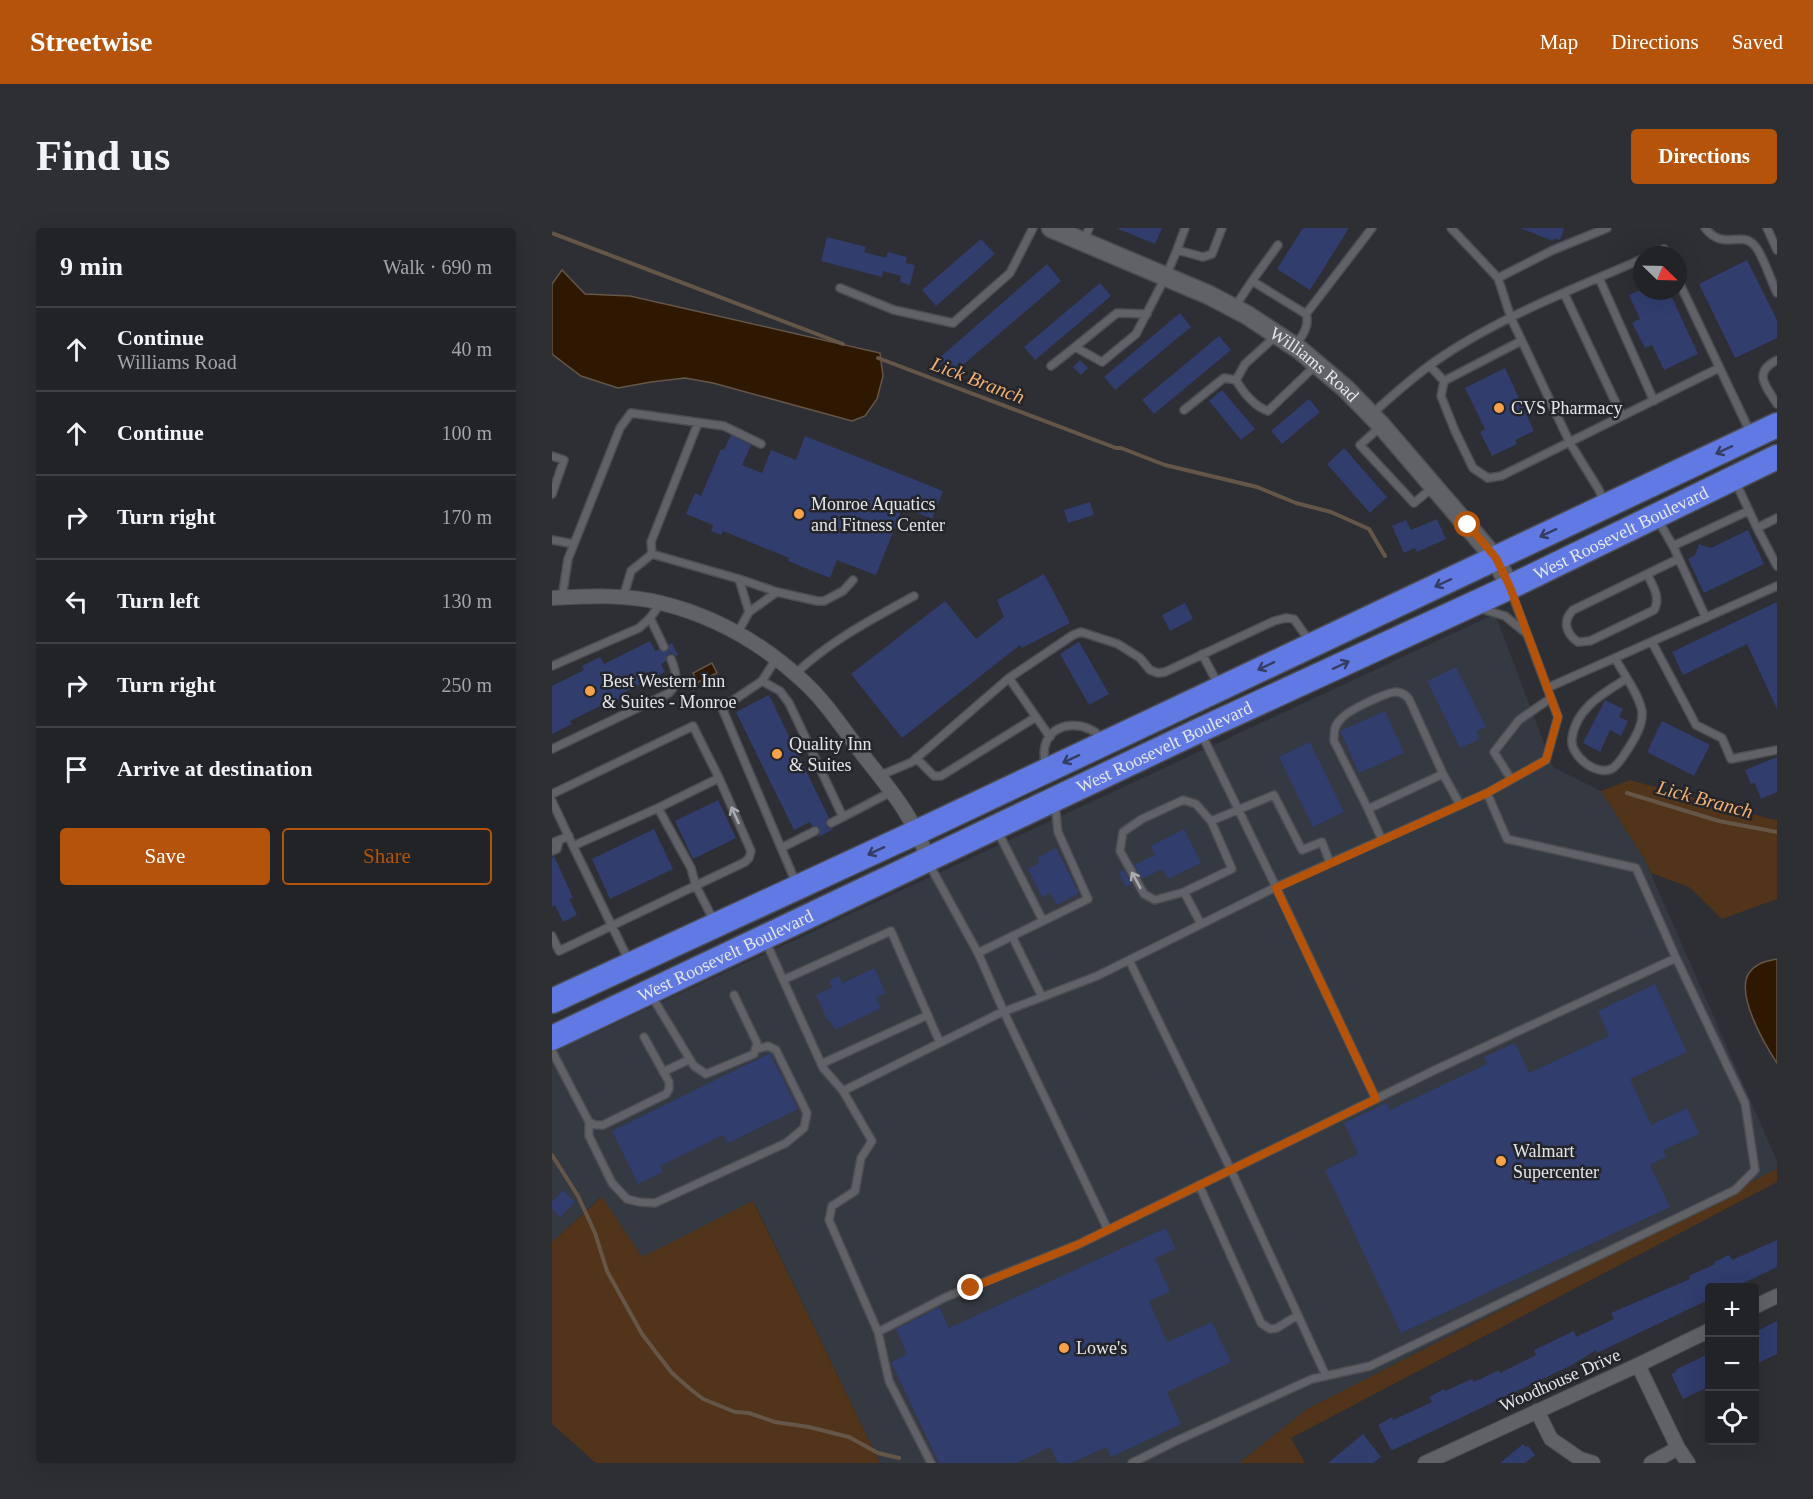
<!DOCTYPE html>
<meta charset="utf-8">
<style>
:root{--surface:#222327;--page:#2e2f33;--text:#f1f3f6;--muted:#a2a4a7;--line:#3f4044;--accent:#b45309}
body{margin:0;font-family:"Times New Roman",serif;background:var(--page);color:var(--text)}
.controls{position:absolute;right:18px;bottom:18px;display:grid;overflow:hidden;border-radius:6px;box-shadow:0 6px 24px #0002}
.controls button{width:54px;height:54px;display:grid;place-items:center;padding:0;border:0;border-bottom:2px solid var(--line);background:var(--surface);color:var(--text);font:30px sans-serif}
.compass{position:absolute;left:1081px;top:18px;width:54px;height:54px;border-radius:50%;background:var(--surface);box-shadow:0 6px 24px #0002;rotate:113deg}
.stop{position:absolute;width:18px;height:18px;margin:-14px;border:4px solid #b45309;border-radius:50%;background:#fff}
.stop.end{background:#b45309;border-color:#fff;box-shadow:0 2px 6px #0008}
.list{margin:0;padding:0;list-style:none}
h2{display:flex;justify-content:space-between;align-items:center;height:78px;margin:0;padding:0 24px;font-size:26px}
h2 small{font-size:20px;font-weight:400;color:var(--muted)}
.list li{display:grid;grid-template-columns:39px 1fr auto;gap:18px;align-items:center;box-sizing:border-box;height:84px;padding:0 24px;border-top:2px solid var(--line)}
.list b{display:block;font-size:22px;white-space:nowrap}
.list p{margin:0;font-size:20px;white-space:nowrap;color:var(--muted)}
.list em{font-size:20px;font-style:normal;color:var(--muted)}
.actions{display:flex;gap:12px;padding:18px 24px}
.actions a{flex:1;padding:14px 0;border:2px solid var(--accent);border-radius:6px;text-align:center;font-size:21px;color:var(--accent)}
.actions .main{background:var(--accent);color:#fff}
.icon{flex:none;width:33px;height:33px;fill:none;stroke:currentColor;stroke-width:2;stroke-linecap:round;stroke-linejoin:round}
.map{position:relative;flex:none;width:1225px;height:1235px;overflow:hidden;border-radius:6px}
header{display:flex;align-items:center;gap:36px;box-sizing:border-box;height:84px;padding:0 30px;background:var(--accent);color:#fff}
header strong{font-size:28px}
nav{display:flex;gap:33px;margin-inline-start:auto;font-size:21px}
.intro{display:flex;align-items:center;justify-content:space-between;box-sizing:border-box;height:144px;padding:0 36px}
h1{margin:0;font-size:42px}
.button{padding:15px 27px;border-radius:6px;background:var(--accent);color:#fff;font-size:21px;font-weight:700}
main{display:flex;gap:36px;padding:0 36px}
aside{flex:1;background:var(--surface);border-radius:6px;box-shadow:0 6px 24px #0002}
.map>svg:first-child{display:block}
.built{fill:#353942}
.green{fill:#513419}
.water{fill:#2f1802;stroke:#655647;stroke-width:1.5}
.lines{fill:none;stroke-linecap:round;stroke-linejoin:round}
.stream{stroke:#655647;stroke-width:4}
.building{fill:#303d6d}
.lane-casing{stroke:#4b4d51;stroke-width:10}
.street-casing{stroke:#4b4d51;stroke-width:16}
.secondary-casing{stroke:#4b4d51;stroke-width:21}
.highway-casing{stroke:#4b4d51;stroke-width:27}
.lane{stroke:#606268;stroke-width:7}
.street{stroke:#606268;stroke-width:14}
.secondary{stroke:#606268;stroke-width:18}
.highway{stroke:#6079e3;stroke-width:24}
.oneway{stroke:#353e62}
.oneway2{stroke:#a9abaf}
.route{stroke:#b45309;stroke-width:8}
.poi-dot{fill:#f7a14a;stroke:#23252a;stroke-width:2}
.labels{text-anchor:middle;stroke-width:5;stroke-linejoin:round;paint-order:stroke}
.street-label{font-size:18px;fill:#e4e6e9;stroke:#23252a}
.poi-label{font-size:18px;fill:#e4e6e9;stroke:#23252a;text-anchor:start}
.water-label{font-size:20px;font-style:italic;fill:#f4af6f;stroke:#23252a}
</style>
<header>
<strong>Streetwise</strong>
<nav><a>Map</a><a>Directions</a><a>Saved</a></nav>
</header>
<div class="intro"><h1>Find us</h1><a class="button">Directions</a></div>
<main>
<aside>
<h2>9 min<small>Walk · 690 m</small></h2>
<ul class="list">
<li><svg class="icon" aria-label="ahead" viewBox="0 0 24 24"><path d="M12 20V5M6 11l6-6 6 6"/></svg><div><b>Continue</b><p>Williams Road</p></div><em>40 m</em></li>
<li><svg class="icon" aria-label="ahead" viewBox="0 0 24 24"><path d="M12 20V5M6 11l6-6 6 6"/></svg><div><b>Continue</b></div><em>100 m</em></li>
<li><svg class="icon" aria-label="right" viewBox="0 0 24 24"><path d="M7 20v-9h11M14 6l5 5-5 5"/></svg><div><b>Turn right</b></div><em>170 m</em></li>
<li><svg class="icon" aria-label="left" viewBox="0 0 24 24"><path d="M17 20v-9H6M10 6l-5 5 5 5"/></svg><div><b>Turn left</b></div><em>130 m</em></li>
<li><svg class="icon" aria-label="right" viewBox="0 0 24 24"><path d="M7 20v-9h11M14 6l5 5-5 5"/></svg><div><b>Turn right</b></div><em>250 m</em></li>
<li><svg class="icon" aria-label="arrive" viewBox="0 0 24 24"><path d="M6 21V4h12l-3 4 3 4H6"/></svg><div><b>Arrive at destination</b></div></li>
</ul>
<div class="actions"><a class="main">Save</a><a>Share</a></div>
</aside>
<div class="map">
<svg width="1225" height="1235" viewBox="0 0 1225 1235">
<rect width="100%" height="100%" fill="#2d2f34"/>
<path class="built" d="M943,386l58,153 48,24 43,67 133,303v8l-470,240 -68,54h-359l-126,-261 -112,55 -41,-60 -49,45v-189z"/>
<path class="green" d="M1078,552l144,40 3,-1v80l-55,20 -33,-32 -38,-14 -7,-15 -43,-67z
M1225,941v13l-486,256 14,25h-66l68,-54z
M50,969l40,60 111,-56 127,262h-284l-44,-39v-182z"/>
<path class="water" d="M10,42l23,24 45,2 250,57 3,23 -6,23 -12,17 -13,5 -139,-38 -28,-5 -34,4 -33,6 -37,-12 -29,-22v-70z
M160,435l5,10 -19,9 -5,-9z
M1225,731v104c-12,-18 -42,-69 -28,-90 7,-10 17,-12 28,-14z"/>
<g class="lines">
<path class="stream" d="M0,5l291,111
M326,130l238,90h5l44,17 92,22 39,16 35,9 38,17 16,27
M1075,565l92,28 58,11
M0,927l26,41 17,37 12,38 35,63 30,39 17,15 14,11 32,13 14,1 26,9 34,5 40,10 29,16 21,5"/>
</g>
<path class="building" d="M564,0h46l-7,16z
M751,0h46l-39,62 -33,-21z
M968,0h44l-4,12 -6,-2 -1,3z
M275,9l39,10 -2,5 22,6 2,-6 19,5 -1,6 9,2 -5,20 -10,-3 1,-6 -18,-5 -1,6 -61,-16z
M429,11l14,15 -59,52 -14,-16z
M1195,32l30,60v18l-42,20 -36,-74z
M495,36l14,17 -110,94 -14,-15z
M548,55l11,13 -76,64 -11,-13z
M1086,63h31l29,63 -34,16 -12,-25 -7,3 -13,-25 8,-4 -11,-24z
M628,85l11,14 -76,63 -11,-13z
M667,108l12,14 -77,64 -12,-14z
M528,132l8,8 -7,7 -8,-8z
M953,140l29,63 -19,9 2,4 -25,12 -12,-24 5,-3 -20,-41z
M670,162l33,39 -14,11 -32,-39z
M757,171l11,13 -38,32 -11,-13z
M179,207l20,10 -9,20 20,8 9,-23 25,10 9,-24 138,55 -11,28 -29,-12 -27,68 -39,-15 -7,18 -42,-17 1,-3 -66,-27 -2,4 -10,-4 2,-6 -27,-11 9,-21 6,3 20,-47 3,1z
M792,220l43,49 -17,16 -43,-49z
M538,274l4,13 -26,8 -4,-13z
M885,291l9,20 -29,13 -2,-4 -11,5 -12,-27 14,-6 5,10z
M1196,302l16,34 -60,29 -16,-34 7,-4 4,-11 12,4z
M492,346l26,49 -48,25 -2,-3 -118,93 -51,-64 94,-73 31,38 28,-22 -7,-17z
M1225,374v107l-30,-65 -64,31 -11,-23z
M633,375l8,16 -23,12 -8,-16z
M98,413l5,10 4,-2 4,3 5,-1 1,-7 3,-1 6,12 -2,1 -5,-3 -5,3v5l-5,3 4,8 -46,23 2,4 -20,9 -1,-2 -30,15 2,3 -20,10v-48l32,-16 -2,-4 18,-9 4,7z
M527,414l30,52 -20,11 -29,-51z
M904,439l30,60 -10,4 4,8 -20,9 -33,-67z
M217,467l60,123 -3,7 2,3 6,1 -16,8 2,-5v-4l-8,-2 -2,-4 -16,8 -58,-118z
M1053,472l18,9 -4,8 9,4 -7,15 -11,-6 -10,22 -17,-9z
M833,483l19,42 -45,20 -19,-42z
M1110,493l48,24 -16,31 -47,-24z
M758,514l34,70 -31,15 -34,-70z
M1225,529v35l-16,7 -6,-16 -4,1 -6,-14z
M166,572l18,38 -43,21 -18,-38z
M102,601l19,40 -63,30 -18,-40z
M632,601l17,34 -33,16 -6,-10 -20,10 -8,-14 21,-10 -4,-9z
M504,620l23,45 -22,12 -7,-12 -8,4 -14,-28 11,-6 -2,-5z
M2,628l19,42 -4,1 8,16 -14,7 -8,-17 -3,2v-50z
M572,642l8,14 -7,3 -6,-15z
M322,740l12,25 -10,5 5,10 -46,22 -5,-9 -2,1 -12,-27 16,-8 -3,-7 10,-4 4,7z
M1103,756l32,68 -57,27 21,46 36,-17 12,26 -36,16 3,7 -16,8 20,42 -269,126 -76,-163 33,-16 -14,-31 43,-20 3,7 97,-46 -3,-7 31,-14 14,30 80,-37 -11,-25z
M218,825l28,56 -70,34 -5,-8 -63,31 3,6 -25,12 -26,-53z
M11,962l12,12 -15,15 -8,-8v-7z
M614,1000l10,21 -21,9 15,34 -21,9 18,41 45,-20 19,40 -64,30 14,32 -70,33 -5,-10 -34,16h-14l-8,-16 -33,16h-78l-48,-101 16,-8 -11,-25 43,-22 10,21z
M1225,1012v27l-42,20h-25v12l-113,54 -1,-3 -24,15 -179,85h-2l-13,-25 14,-8 1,3 39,-18 -3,-5 15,-8 1,2 27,-12 2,3 25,-12 1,3 36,-18 -2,-5 40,-19 2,6 38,-18 -3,-6 79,-34 -1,-3 26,-12 -1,-2 15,-7 3,5z
M1225,1093v33l-19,9 -3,-7v-24z
M1154,1127l1,2 3,-1v30l-27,13 -12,-25 5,-2 -1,-2z
M811,1206l18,23 -8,6h-45z
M971,1216l3,3 2,-1 7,9 -10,8h-25z"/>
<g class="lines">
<defs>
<path id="lane" d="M899,0l47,50 13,40 59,125 29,47 5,13
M1153,0c19,24 36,1 50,18 8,9 16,35 22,47
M1215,0l10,22
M532,13l5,-13
M625,22l8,-22
M1099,27l13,-6 2,6
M946,50l55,-28 54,-22
M1047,50l55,123
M1126,52l73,154
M700,53l26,-36
M288,60l54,22 59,13 57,-50 23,-45
M1012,65l58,123
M682,80l18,-27 54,33c4,12 -4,22 -11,33
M595,86l-30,-1 -42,34 27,15 34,-28 30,-58 11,-26 26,7 9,-3 10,-26
M754,86l66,-86
M725,107l-32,29 -9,16c7,12 18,26 32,31l49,-47
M1225,132c-25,13 -11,26 0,44
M499,138l24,-19
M878,138l14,15 -3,15 14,35 18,37 15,10 13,-2 218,-108
M892,153l77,-40
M632,182l40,-32 12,2
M821,185c21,-19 43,-39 67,-55 62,-42 134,-69 202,-99
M828,199l-20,18 54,58 18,-15
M0,228l12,4 -12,34
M1184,255l21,45 20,-10
M1106,292l15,26 33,72
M1205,300l20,38
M0,312l22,4
M1121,318l75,-35
M100,326l87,25 38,13 40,9h7l19,-10 10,-11
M1095,346c6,12 14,24 7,36l-64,31 -12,1c-12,-8 -16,-21 -5,-32l105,-51
M187,351l10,33
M10,370l6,-39 52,-131 11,-15 93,13 37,18
M71,370l8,-27 21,-17 -1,-12 47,-119
M926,380l27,8 21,17
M98,390l14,29
M186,404l11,-20 28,-20
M1100,414l44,83 26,13 9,21 46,-9
M650,426l17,32
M1063,430c8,15 25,38 27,54 1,12 -6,24 -12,34 -5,7 -10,17 -17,22 -16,10 -44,-13 -41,-30 4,-30 32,-45 54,-59
M0,438l87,-38 11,-10 11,-15
M243,446c35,-33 77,-55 119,-78
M457,450l64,-43 8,-3 37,12 22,14 10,12 8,3 7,-1 109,-51 12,-3 8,1 16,23
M210,453l14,-22
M995,460l230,-102
M650,507l74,152 -179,89 -99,38 -155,77 29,50 -11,17 -6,33 -23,15 -3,14 49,112 68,-35 131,-52 362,-177 237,-110 -40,-90 -129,-29 -20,-46 59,-33 12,-43 -47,-126
M0,521l117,-56c10,-10 7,-22 2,-34
M364,530l18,18h7l95,-59
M493,538c0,-6 -2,-14 0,-20 6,-27 46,-26 58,-5
M327,548l33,-14 97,-84 41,59
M959,551l-17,-27 25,-32 32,-22
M0,566l141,-68 26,52 -61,30 33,60 5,18 18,35
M0,573l21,45
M816,581l-34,-68c0,-9 0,-16 7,-22 6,-8 47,-28 56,-27 6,1 9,3 12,7l34,75
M279,595l12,-6
M446,604l45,89 -65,32 26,59 104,218
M830,612l-14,-31 75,-35 17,31
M0,615l17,-7
M229,620l34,-17
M0,623l5,-2 2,-9
M377,636l49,89
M244,655l-74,-175 40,-27 18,10 9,12 54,114 48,-25
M632,664l-29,8 -11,-6 -24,-43 3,-19 19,-13 41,-19 13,4 15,17
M491,693l45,-22 -30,-67 -3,-28
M649,696l-17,-32 48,-23 -21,-48 63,-26 28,55 20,-8 8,21
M0,708l7,15 186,-89 4,-4 2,-7 -32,-73
M460,708l30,61
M214,714l57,126 20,23
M577,732l102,210 95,206
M77,733l-56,-115 85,-38
M231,752l108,-49 49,112
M99,767l43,71 12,8 48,-20 3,-11 -23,-48
M0,823l37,71 7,3h7l63,-31 3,-5v-7l-25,-45
M269,836l107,-49
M111,844l27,-13
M824,871l-100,-212 211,-94
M37,894v14l23,47 15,16 12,3 16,1 131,-60 18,-15 3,-15 -31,-63 -8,-4 -11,3
M647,957l62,138 9,6 7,-1 21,-13
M326,1104l11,49 42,82
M580,1235l44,-22 136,-62 58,-13 365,-176 20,-20 -10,-67 -69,-145"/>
<path id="street" d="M0,370c35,-2 75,-4 109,5 53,13 102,41 142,78 23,21 41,49 60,74 24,31 54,65 64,104
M1202,1079l23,-11
M1086,1137l40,83 10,15
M985,1183l14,28 29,20 13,4
M873,1235l213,-98 72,-35
M1099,1235l27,-15"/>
<g id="secondary">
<path id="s1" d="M499,0l158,67 38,20 53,35 46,39 35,36 114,133 15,29"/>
</g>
<g id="highway">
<path d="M0,773l365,-169 860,-407"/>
<path id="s2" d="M0,810l648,-308 310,-143 267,-130"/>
</g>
</defs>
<use href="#lane" class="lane-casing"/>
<use href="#street" class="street-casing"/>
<use href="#secondary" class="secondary-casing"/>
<use href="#highway" class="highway-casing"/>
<use href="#lane" class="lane"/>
<use href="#street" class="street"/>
<use href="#secondary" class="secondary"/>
<use href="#highway" class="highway"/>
</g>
<defs><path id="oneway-shaft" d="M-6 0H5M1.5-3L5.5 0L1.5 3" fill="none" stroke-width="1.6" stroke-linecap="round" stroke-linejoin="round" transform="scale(1.5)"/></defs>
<g class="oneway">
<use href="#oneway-shaft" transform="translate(1172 222) rotate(155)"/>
<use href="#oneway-shaft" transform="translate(996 305) rotate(155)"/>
<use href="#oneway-shaft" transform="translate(891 355) rotate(155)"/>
<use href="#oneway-shaft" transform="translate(789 437) rotate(-25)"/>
<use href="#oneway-shaft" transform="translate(714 438) rotate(155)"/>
<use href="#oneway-shaft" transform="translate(519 531) rotate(155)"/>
<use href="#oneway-shaft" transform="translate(324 623) rotate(155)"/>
</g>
<g class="oneway2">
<use href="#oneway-shaft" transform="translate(183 587) rotate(-114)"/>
<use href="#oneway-shaft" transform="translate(584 652) rotate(-119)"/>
</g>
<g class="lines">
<path class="route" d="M419,1060l106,-43 299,-146 -100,-211 211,-95 59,-33 12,-43 -48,-130 -14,-29 -28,-33"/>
</g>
<g class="poi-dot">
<circle cx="947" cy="180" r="6"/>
<circle cx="247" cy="286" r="6"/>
<circle cx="38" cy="463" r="6"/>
<circle cx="225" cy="526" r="6"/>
<circle cx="949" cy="933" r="6"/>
<circle cx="512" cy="1120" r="6"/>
</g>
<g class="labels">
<g class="street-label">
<text dy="6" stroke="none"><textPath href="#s1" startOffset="298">Williams Road</textPath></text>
<text dy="6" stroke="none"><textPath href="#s2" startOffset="1182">West Roosevelt Boulevard</textPath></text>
<text dy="6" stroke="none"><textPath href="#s2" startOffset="678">West Roosevelt Boulevard</textPath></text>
<text dy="6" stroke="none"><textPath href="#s2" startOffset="192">West Roosevelt Boulevard</textPath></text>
<text transform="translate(1008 1152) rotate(-24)" y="6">Woodhouse Drive</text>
</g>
<g class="poi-label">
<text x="959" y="186">CVS Pharmacy</text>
<text x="259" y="282">Monroe Aquatics<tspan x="259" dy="21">and Fitness Center</tspan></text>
<text x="50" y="459">Best Western Inn<tspan x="50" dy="21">&amp; Suites - Monroe</tspan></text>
<text x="237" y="522">Quality Inn<tspan x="237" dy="21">&amp; Suites</tspan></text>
<text x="961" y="929">Walmart<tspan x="961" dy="21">Supercenter</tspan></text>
<text x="524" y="1126">Lowe's</text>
</g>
<g class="water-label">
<text transform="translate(426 152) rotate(21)" y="7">Lick Branch</text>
<text transform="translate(1153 571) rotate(15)" y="7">Lick Branch</text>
</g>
</g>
</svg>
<div class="controls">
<button>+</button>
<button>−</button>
<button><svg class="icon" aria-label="locate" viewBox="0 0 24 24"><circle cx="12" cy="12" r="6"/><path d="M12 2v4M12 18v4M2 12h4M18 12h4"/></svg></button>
</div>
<svg class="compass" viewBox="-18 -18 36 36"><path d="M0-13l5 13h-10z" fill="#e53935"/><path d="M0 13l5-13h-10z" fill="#a2a4a7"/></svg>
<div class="stop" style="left:916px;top:297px"></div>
<div class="stop end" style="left:419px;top:1060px"></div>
</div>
</main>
